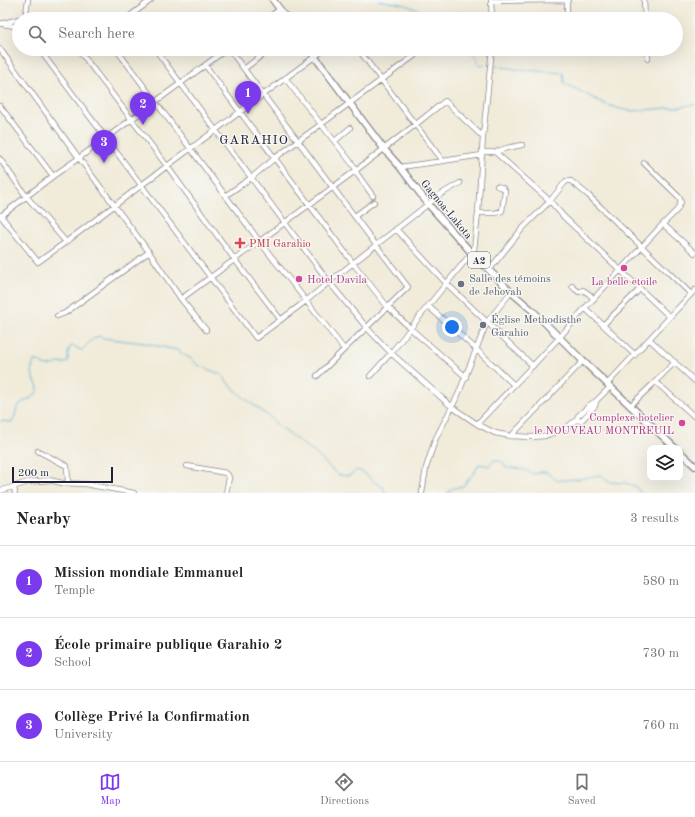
<!DOCTYPE html>
<meta charset="utf-8">
<style>
:root{--surface:#fff;--page:#f6f6f6;--text:#222;--muted:#767676;--line:#e0e0e0;--accent:#7c3aed}
body{margin:0;font-family:"Old Standard TT",serif;background:var(--page);color:var(--text)}
.controls{position:absolute;right:12px;bottom:12px;display:grid;overflow:hidden;border-radius:8px;box-shadow:0 4px 16px #0002}
.controls button{width:36px;height:36px;display:grid;place-items:center;padding:0;border:0;border-bottom:1px solid var(--line);background:var(--surface);color:var(--text);font:20px sans-serif}
.scale{position:absolute;left:12px;bottom:10px;width:101px;box-sizing:border-box;padding-left:4px;border:2px solid #22223b;border-top:0;font-size:11px;line-height:14px;white-space:nowrap;color:#22223b;-webkit-text-stroke:3px #f6f6f2;paint-order:stroke}
.you{position:absolute;left:452px;top:327px;width:14px;height:14px;margin:-10px;border:3px solid #fff;border-radius:50%;background:#1a73e8;box-shadow:0 0 0 6px #1a73e833}
.badge{display:grid;place-items:center;width:26px;height:26px;border-radius:50%;background:var(--accent);color:#fff;font-size:13px;font-weight:700}
.pin{position:absolute;translate:-50% -33px;filter:drop-shadow(0 1px 2px #0008)}
.pin::after{content:'';position:absolute;top:21px;width:14px;height:12px;background:inherit;clip-path:polygon(0 0,100% 0,50% 100%)}
.list{margin:0;padding:0;list-style:none}
h2{display:flex;justify-content:space-between;align-items:center;height:52px;margin:0;padding:0 16px;font-size:17px}
h2 small{font-size:13px;font-weight:400;color:var(--muted)}
.list li{display:grid;grid-template-columns:26px 1fr auto;gap:12px;align-items:center;box-sizing:border-box;height:72px;padding:0 16px;border-top:1px solid var(--line)}
.list b{display:block;font-size:15px;white-space:nowrap}
.list p{margin:0;font-size:13px;white-space:nowrap;color:var(--muted)}
.list em{font-size:13px;font-style:normal;color:var(--muted)}
.icon{flex:none;width:22px;height:22px;fill:none;stroke:currentColor;stroke-width:2;stroke-linecap:round;stroke-linejoin:round}
.map{position:relative;flex:none;width:695px;height:493px;overflow:hidden}
.search{position:absolute;background:var(--surface);box-shadow:0 4px 16px #0002;left:12px;right:12px;top:12px;height:44px;display:flex;align-items:center;gap:10px;box-sizing:border-box;padding:0 14px;border-radius:22px;color:var(--muted);font-size:15px}
.sheet{height:268px;background:var(--surface)}
nav{display:flex;justify-content:space-around;align-items:center;box-sizing:border-box;height:56px;border-top:1px solid var(--line);background:var(--surface);font-size:11px;color:var(--muted)}
nav a{display:grid;justify-items:center;gap:2px}
nav .on{color:var(--accent)}
.map>svg:first-child{display:block}
.lines{fill:none;stroke-linecap:round;stroke-linejoin:round}
.stream{stroke:#5aafd6;stroke-width:1}
.minor-casing{stroke:#8a868a;stroke-width:6}
.major-casing{stroke:#8a868a;stroke-width:8}
.minor{stroke:#fff;stroke-width:4.5}
.major{stroke:#fff;stroke-width:5.5}
.health-dot{fill:#e0444e;stroke:#f6f6f2;stroke-width:1.5}
.hotel-dot{fill:#d1479c;stroke:#f6f6f2;stroke-width:1.5}
.worship-dot{fill:#6b7280;stroke:#f6f6f2;stroke-width:1.5}
.labels{text-anchor:middle;stroke-width:3;stroke-linejoin:round;paint-order:stroke}
.shield{fill:#f6f6f2;stroke:#626272;stroke-width:1}
.shield-label{font-size:10px;font-weight:bold;fill:#22223b}
.street-label{font-size:11px;fill:#22223b;stroke:#f6f6f2}
.health-label{font-size:11px;fill:#be3a42;stroke:#f6f6f2;text-anchor:start}
.worship-label{font-size:11px;fill:#5b616d;stroke:#f6f6f2;text-anchor:start}
.hotel-label{font-size:11px;fill:#b23c85;stroke:#f6f6f2;text-anchor:start}
.quarter-label{font-size:13px;letter-spacing:1px;fill:#22223b;stroke:#f6f6f2}
</style>
<div class="map">
<svg width="695" height="493" viewBox="0 0 695 493">
<rect width="100%" height="100%" fill="#f6f6f2"/>
<filter id="ink" filterUnits="userSpaceOnUse"><feTurbulence type="fractalNoise" baseFrequency=".025" numOctaves="2"/><feDisplacementMap in="SourceGraphic" scale="8" xChannelSelector="R" yChannelSelector="G"/><feConvolveMatrix kernelMatrix="1 2 1 2 8 2 1 2 1" color-interpolation-filters="sRGB"/></filter>
<filter id="wash" filterUnits="userSpaceOnUse"><feTurbulence type="fractalNoise" baseFrequency=".012" numOctaves="4" result="noise"/><feDisplacementMap in="SourceGraphic" scale="16" xChannelSelector="R" yChannelSelector="G"/><feGaussianBlur stdDeviation="0.9" result="paint"/><feColorMatrix in="noise" values="0 0 0 0 0 0 0 0 0 0 0 0 0 0 0 0 0 1.4 0 .05"/><feComposite in="paint" operator="in"/></filter>
<g filter="url(#wash)">
<rect width="100%" height="100%" fill="#f1ebd9"/>
<g class="lines">
<path class="stream" d="M378,0l28,5 12,5 18,9
M469,49l8,9 1,6 7,1
M496,66l26,4 41,3 1,10 41,21 15,5 11,2 49,-4 15,-3
M0,421l12,1c4,-5 3,-13 7,-17 5,-6 18,-6 19,-16 0,-3 -2,-6 -3,-8 -4,-7 -4,-15 0,-21 4,1 6,4 9,5 6,3 11,-2 17,-2 3,0 5,0 7,-1v-9l2,-6 3,-1 6,3 3,1 12,-12 6,-2 3,2 41,5 33,7 14,9 7,6 24,10 6,8 14,13 30,23 5,6 38,28 23,22 10,1 3,-1 5,-5c8,1 12,7 18,12 3,2 6,3 9,5l2,6
M448,493c3,-6 9,-5 15,-7l11,-13 5,-9 11,2 2,-5 3,-1 8,2 3,6c6,0 13,0 18,2 7,2 6,5 14,3v-1c13,-1 10,3 20,9l3,-1 17,-1 22,-4 3,1 5,6 17,1 10,3 6,7"/>
</g>
</g>
<g filter="url(#ink)">
<g class="lines">
<defs>
<path id="minor" d="M491,0l1,19
M644,0l1,19
M491,1l77,-1
M25,19l3,-19
M126,19l25,-19
M267,19l13,-10
M567,19v-19
M0,24l19,-5
M3,24l16,3
M0,49l79,109 70,94 32,47 25,31
M39,49l217,289 50,-37 23,-19 112,-88 19,-11
M78,49l89,117 68,94 46,60
M116,49l144,193 84,107
M155,49l174,233 38,46 24,25 61,54 25,17 18,9 16,3 20,1 14,-1 21,-8 10,-8 2,-4 13,-12 5,-3 14,-14
M229,49l147,196 32,42 -91,89
M358,49l85,112
M647,49l1,10
M205,65l148,198 34,43 24,23 55,48
M244,69l26,-20
M285,78l72,92
M0,106l53,70
M335,141l15,-13
M482,152h13l55,49 14,16 106,100
M495,152l12,-4 15,-3
M0,159l26,37 40,46
M400,167l43,-6 39,-6
M355,171l18,25
M225,196l26,-18 24,-20 139,-102
M478,213h17l7,-2 3,-20 -2,-3 -6,-2
M0,215l38,47 28,-20 101,-76 158,-117
M1,216l52,-40 26,-18 148,-109
M355,216l19,-14
M663,224l32,29
M396,229l50,54 87,83
M489,270l33,-41 28,-28 16,-20h5l17,14 103,99
M572,286l3,3 4,3 4,-2 6,4 5,5
M181,299l174,-128 60,-46 30,-24 38,36
M428,306l48,43 38,36
M585,308l50,47
M57,316l8,-3 7,-5 77,-56
M603,325l37,-36
M649,339l46,42
M370,376l21,-23 37,-47 46,-56 4,-37 5,-76 9,-88
M655,382l20,-20
M607,384l88,-94
M630,406l24,-23h3l38,34
M576,420l5,1 14,-15 1,-5
M477,424l82,-86 26,-30 78,-84 14,-14 4,-8 -2,-5 -35,-34
M511,436l72,-75
M38,451l29,15 1,17
M187,466l39,7 2,2 1,3 -3,15
M14,487l1,6
M0,491l28,-9 21,-2 13,3 23,1 49,9
M422,493l4,-25 9,-28 23,-45 29,-73 24,-30"/>
<path id="major" d="M273,0l14,19
M309,49l75,100 16,18 28,37 41,46 42,42 22,19 50,50 92,87
M680,452l15,14"/>
</defs>
<use href="#minor" class="minor-casing"/>
<use href="#major" class="major-casing"/>
<use href="#minor" class="minor"/>
<use href="#major" class="major"/>
</g>
</g>
<path class="health-dot" d="M238 237h4v4h4v4h-4v4h-4v-4h-4v-4h4z"/>
<g class="hotel-dot">
<circle cx="624" cy="268" r="4"/>
<circle cx="299" cy="279" r="4"/>
<circle cx="682" cy="423" r="4"/>
</g>
<g class="worship-dot">
<circle cx="461" cy="284" r="4"/>
<circle cx="483" cy="325" r="4"/>
</g>
<g class="labels">
<rect class="shield" x="468" y="252" width="22" height="16" rx="3"/>
<g class="shield-label">
<text x="479" y="264">A2</text>
</g>
<g class="street-label">
<text transform="translate(447 209) rotate(50)" y="4">Gagnoa-Lakota</text>
</g>
<g class="health-label">
<text x="249" y="247">PMI Garahio</text>
</g>
<g class="worship-label">
<text x="469" y="282">Salle des témoins<tspan x="469" dy="13">de Jehovah</tspan></text>
<text x="491" y="323">Église Methodisthe<tspan x="491" dy="13">Garahio</tspan></text>
</g>
<g class="hotel-label">
<text x="307" y="283">Hotel Davila</text>
<text x="624" y="285" text-anchor="middle">La belle etoile</text>
<text x="674" y="421" text-anchor="end">Complexe hotelier<tspan x="674" dy="13">le NOUVEAU MONTREUIL</tspan></text>
</g>
<g class="quarter-label">
<text x="254" y="144">GARAHIO</text>
</g>
</g>
</svg>
<div class="controls">
<button><svg class="icon" aria-label="layers" viewBox="0 0 24 24"><path d="M12 4l9 5-9 5-9-5zM3 14l9 5 9-5"/></svg></button>
</div>
<div class="scale">200 m</div>
<div class="you"></div>
<div class="pin badge" style="left:248px;top:114px">1</div>
<div class="pin badge" style="left:143px;top:125px">2</div>
<div class="pin badge" style="left:104px;top:163px">3</div>
<div class="search"><svg class="icon" aria-label="search" viewBox="0 0 24 24"><circle cx="10" cy="10" r="6"/><path d="M15 15l6 6"/></svg>Search here</div>
</div>
<section class="sheet">
<h2>Nearby<small>3 results</small></h2>
<ul class="list">
<li><span class="badge">1</span><div><b>Mission mondiale Emmanuel</b><p>Temple</p></div><em>580 m</em></li>
<li><span class="badge">2</span><div><b>École primaire publique Garahio 2</b><p>School</p></div><em>730 m</em></li>
<li><span class="badge">3</span><div><b>Collège Privé la Confirmation</b><p>University</p></div><em>760 m</em></li>
</ul>
</section>
<nav>
<a class="on"><svg class="icon" aria-label="map" viewBox="0 0 24 24"><path d="M3 6l6-2 6 2 6-2v14l-6 2-6-2-6 2zM9 4v14M15 6v14"/></svg>Map</a>
<a><svg class="icon" aria-label="directions" viewBox="0 0 24 24"><path d="M12 3l9 9-9 9-9-9zM9 14v-3h6M13 9l2 2-2 2"/></svg>Directions</a>
<a><svg class="icon" aria-label="saved" viewBox="0 0 24 24"><path d="M7 4h10v16l-5-4-5 4z"/></svg>Saved</a>
</nav>
